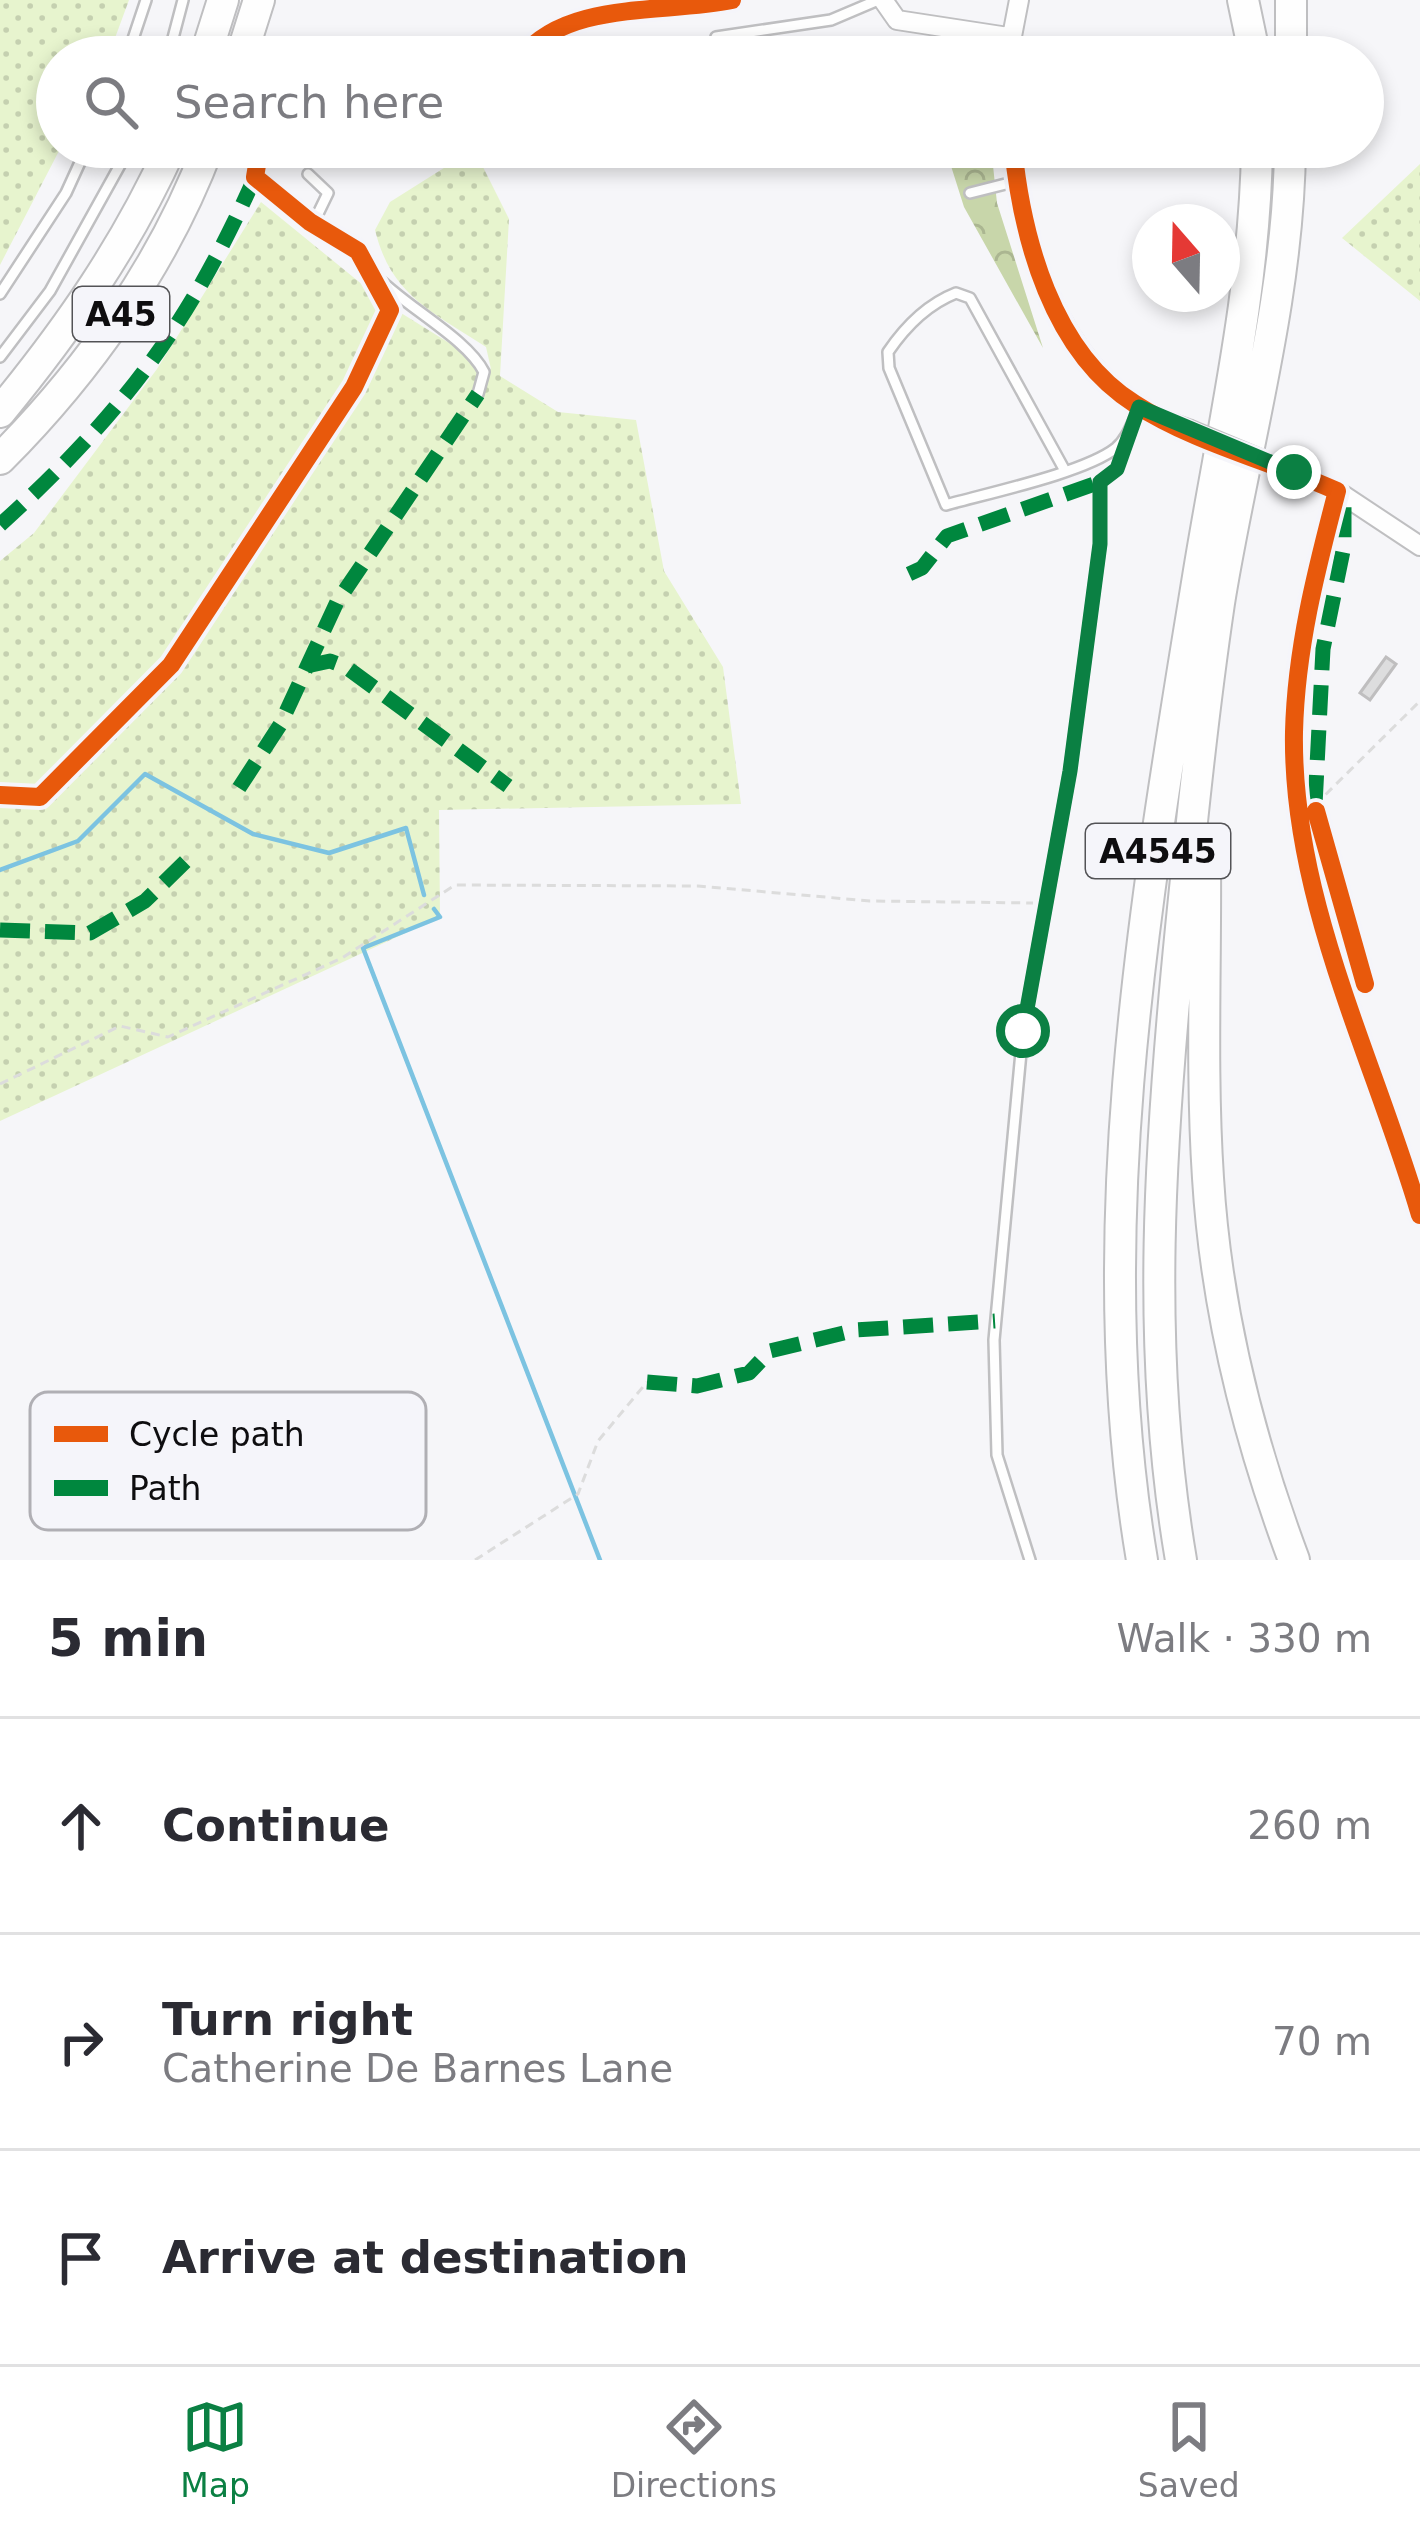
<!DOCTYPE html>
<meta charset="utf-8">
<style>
:root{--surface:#fff;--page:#f2f2f3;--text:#2b2b33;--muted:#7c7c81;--line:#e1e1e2;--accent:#0b8043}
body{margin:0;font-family:"DejaVu Sans",sans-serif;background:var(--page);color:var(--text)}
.compass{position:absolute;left:1132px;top:204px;width:108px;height:108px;border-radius:50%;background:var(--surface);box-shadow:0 6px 18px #0003;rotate:340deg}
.stop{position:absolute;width:36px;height:36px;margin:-27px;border:9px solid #0b8043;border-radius:50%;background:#fff}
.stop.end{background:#0b8043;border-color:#fff;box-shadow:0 3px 12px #0008}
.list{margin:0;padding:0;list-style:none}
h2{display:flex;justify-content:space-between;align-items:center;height:156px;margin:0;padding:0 48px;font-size:51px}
h2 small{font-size:39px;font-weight:400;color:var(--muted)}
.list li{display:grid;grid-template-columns:78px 1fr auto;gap:36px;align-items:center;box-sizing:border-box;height:216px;padding:0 48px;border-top:3px solid var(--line)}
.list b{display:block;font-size:45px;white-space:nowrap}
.list p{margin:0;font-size:39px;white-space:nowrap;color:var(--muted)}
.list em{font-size:39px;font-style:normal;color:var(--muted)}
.icon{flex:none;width:66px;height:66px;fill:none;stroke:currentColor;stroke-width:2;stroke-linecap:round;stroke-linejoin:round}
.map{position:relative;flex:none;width:1420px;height:1560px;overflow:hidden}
.search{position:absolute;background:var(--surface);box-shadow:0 6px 18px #0003;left:36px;right:36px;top:36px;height:132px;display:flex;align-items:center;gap:30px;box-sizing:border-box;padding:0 42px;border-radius:66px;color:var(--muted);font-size:45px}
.sheet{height:804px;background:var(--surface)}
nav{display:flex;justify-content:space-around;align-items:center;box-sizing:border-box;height:168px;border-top:3px solid var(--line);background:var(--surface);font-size:33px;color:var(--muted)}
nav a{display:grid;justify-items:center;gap:6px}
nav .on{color:var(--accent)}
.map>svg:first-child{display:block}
.grass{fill:url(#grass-dots)}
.forest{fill:url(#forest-crowns)}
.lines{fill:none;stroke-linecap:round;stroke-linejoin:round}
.stream{stroke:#7cc3e1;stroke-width:4.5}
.building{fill:#ddddde;stroke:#bfbebf;stroke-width:3}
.service-casing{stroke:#bfbfc1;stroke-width:14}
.minor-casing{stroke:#bfbfc1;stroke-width:22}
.trunk-casing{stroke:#bfbfc1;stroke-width:34}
.path{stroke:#dcdcdc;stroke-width:3;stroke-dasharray:9 6;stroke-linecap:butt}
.service{stroke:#fefefe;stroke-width:9}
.minor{stroke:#fefefe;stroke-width:18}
.trunk{stroke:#fefefe;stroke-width:30}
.minor-bridge-casing{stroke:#bfbfc1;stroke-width:22;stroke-linecap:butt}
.minor-bridge{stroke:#fefefe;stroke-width:18}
.quiet{stroke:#00873e;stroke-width:15;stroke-dasharray:30 15;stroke-linecap:butt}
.cycleway-casing{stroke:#f5f5fa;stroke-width:26}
.cycleway{stroke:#e8590c;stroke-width:18}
.route{stroke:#0b8043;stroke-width:15}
.labels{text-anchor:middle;stroke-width:10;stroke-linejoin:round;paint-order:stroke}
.shield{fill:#f5f5fa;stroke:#535356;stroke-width:3}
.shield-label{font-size:33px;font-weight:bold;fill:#0e0d0f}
.key{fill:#f5f5fa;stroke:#b0afb4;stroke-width:3}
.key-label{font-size:33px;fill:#0e0d0f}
</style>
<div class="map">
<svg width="1420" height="1560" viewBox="0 0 1420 1560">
<defs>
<pattern id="grass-dots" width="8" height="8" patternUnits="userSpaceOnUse" patternTransform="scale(3)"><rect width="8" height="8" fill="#e7f4ce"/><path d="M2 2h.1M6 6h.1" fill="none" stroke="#c5d0b0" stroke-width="1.8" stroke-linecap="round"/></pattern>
<pattern id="forest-crowns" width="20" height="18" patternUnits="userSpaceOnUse" patternTransform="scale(3)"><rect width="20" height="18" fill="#c8d6aa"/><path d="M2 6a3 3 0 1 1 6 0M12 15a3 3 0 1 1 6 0" fill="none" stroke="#abb691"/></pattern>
</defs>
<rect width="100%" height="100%" fill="#f6f6f9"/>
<path class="grass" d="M0,0h129l-21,57h-51l4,90 -61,118z
M474,149l35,70 -9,157 58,36 78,8 28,151 59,96 18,137 -302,6 1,107 -440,204v-560l34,-28 123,-164 104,-167 124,101 106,66 -5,-22c-53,-35 -95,-51 -111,-117l15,-28z
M1420,164v137l-78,-63z"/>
<path class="forest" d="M945,147h46l6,56 46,145 -79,-141z"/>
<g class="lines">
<path class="stream" d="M0,870l78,-29 67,-67 108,60 76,19 77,-25 18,67
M434,909l6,8 -77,31 237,612"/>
</g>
<path class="building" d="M837,38l6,19h-53l-1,-2z
M1386,657l10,7 -26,36 -10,-7z"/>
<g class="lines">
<defs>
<path id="service" d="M716,37l115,-17 47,-20
M127,57l19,-57
M168,57l15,-57
M308,174l20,19 -15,31
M970,193l47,-12
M372,272c31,34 94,65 112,100l-6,22
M0,294l66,-101 21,-46
M0,357l50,-66 80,-144
M1064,469l-94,-171 -14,-5c-28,11 -51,34 -68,59l1,16 57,137c42,-12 138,-32 170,-57 12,-10 17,-28 24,-41
M1030,1560l-33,-105 -3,-115 29,-309 47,-260 30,-227v-62l17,-13 10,-35"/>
<path id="minor" d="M883,0l14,20 111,17
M1008,57l11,-57
M1013,147c12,113 55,245 175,282
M1294,473l43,18c-21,80 -41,158 -43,241 -3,167 80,326 126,483
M1337,491l83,55"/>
<path id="trunk" d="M1243,0l12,57
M205,57l18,-57
M241,57l18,-57
M1291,57v-57
M0,412c69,-84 126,-166 171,-265
M0,459c88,-88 164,-195 208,-312
M1205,859c1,106 -4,213 3,319 8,132 40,259 86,382
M1142,1560c-55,-326 3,-659 56,-983 23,-143 57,-284 59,-430
M1181,1560c-36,-211 -21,-421 0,-632 11,-109 22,-217 38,-325 24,-150 70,-303 71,-456"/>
</defs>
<use href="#service" class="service-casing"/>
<use href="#minor" class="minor-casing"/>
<use href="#trunk" class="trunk-casing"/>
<path class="path" d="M1315,805l105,-104
M0,1084l120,-58 48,11 174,-79 113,-73 243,1 172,15 163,2
M475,1560l103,-66 20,-53 49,-59"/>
<use href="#service" class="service"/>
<use href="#minor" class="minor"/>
<use href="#trunk" class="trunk"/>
<defs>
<path id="minor-bridge" d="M1188,429l106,44"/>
</defs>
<use href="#minor-bridge" class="minor-bridge-casing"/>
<use href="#minor-bridge" class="minor-bridge"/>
<path class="quiet" d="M278,47l4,10
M0,525c122,-111 188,-198 255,-348
M909,574l13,-6 25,-32 153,-54
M307,666l23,-5 16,6 162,119
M239,788l41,-63 57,-123 141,-208
M1315,805l8,-156 21,-103v-42
M0,930l90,3 55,-32 48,-47
M647,1382l50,4 52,-13 21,-22 86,-21 139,-9"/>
<defs>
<path id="cycleway" d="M522,57c45,-57 143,-43 210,-57
M1013,147c9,91 39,205 122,257 60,39 136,57 202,87 -21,80 -41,158 -43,241 -3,167 80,326 126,483
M0,795l40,2 131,-132 183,-278 36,-77 -32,-59 -48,-29 -55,-45 5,-30
M1316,811l49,173"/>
</defs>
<use href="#cycleway" class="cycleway-casing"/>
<use href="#cycleway" class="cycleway"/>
</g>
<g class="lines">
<path class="route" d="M1023,1031l47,-260 30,-227v-62l17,-13 22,-62 155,65"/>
</g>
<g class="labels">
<g class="shield">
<rect x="73" y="287" width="96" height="54" rx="9"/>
<rect x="1086" y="824" width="144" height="54" rx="9"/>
</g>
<g class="shield-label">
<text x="121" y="326">A45</text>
<text x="1158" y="863">A4545</text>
</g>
</g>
<rect x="30" y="1392" width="396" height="138" rx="18" class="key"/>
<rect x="54" y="1426" width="54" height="16" fill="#e8590c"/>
<rect x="54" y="1480" width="54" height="16" fill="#00873e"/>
<g class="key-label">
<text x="129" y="1446">Cycle path</text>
<text x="129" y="1500">Path</text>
</g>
</svg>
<svg class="compass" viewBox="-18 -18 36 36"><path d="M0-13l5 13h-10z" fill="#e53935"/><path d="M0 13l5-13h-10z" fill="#7c7c81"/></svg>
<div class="stop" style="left:1023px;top:1031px"></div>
<div class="stop end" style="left:1294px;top:472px"></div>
<div class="search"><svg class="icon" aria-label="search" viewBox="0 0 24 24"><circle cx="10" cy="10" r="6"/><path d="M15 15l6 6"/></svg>Search here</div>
</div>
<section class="sheet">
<h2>5 min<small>Walk · 330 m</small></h2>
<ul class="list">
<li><svg class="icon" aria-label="ahead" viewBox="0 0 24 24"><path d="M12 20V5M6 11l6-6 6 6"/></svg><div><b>Continue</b></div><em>260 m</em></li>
<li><svg class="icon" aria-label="right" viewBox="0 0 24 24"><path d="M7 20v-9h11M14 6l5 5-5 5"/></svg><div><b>Turn right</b><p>Catherine De Barnes Lane</p></div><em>70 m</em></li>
<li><svg class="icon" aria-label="arrive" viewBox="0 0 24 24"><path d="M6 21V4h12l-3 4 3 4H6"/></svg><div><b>Arrive at destination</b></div></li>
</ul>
</section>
<nav>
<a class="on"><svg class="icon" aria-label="map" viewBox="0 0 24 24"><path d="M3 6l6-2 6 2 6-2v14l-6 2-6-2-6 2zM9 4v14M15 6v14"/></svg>Map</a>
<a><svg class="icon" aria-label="directions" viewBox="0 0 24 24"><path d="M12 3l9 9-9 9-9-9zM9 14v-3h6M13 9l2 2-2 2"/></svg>Directions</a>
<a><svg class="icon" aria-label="saved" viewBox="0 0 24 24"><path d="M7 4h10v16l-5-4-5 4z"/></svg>Saved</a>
</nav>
